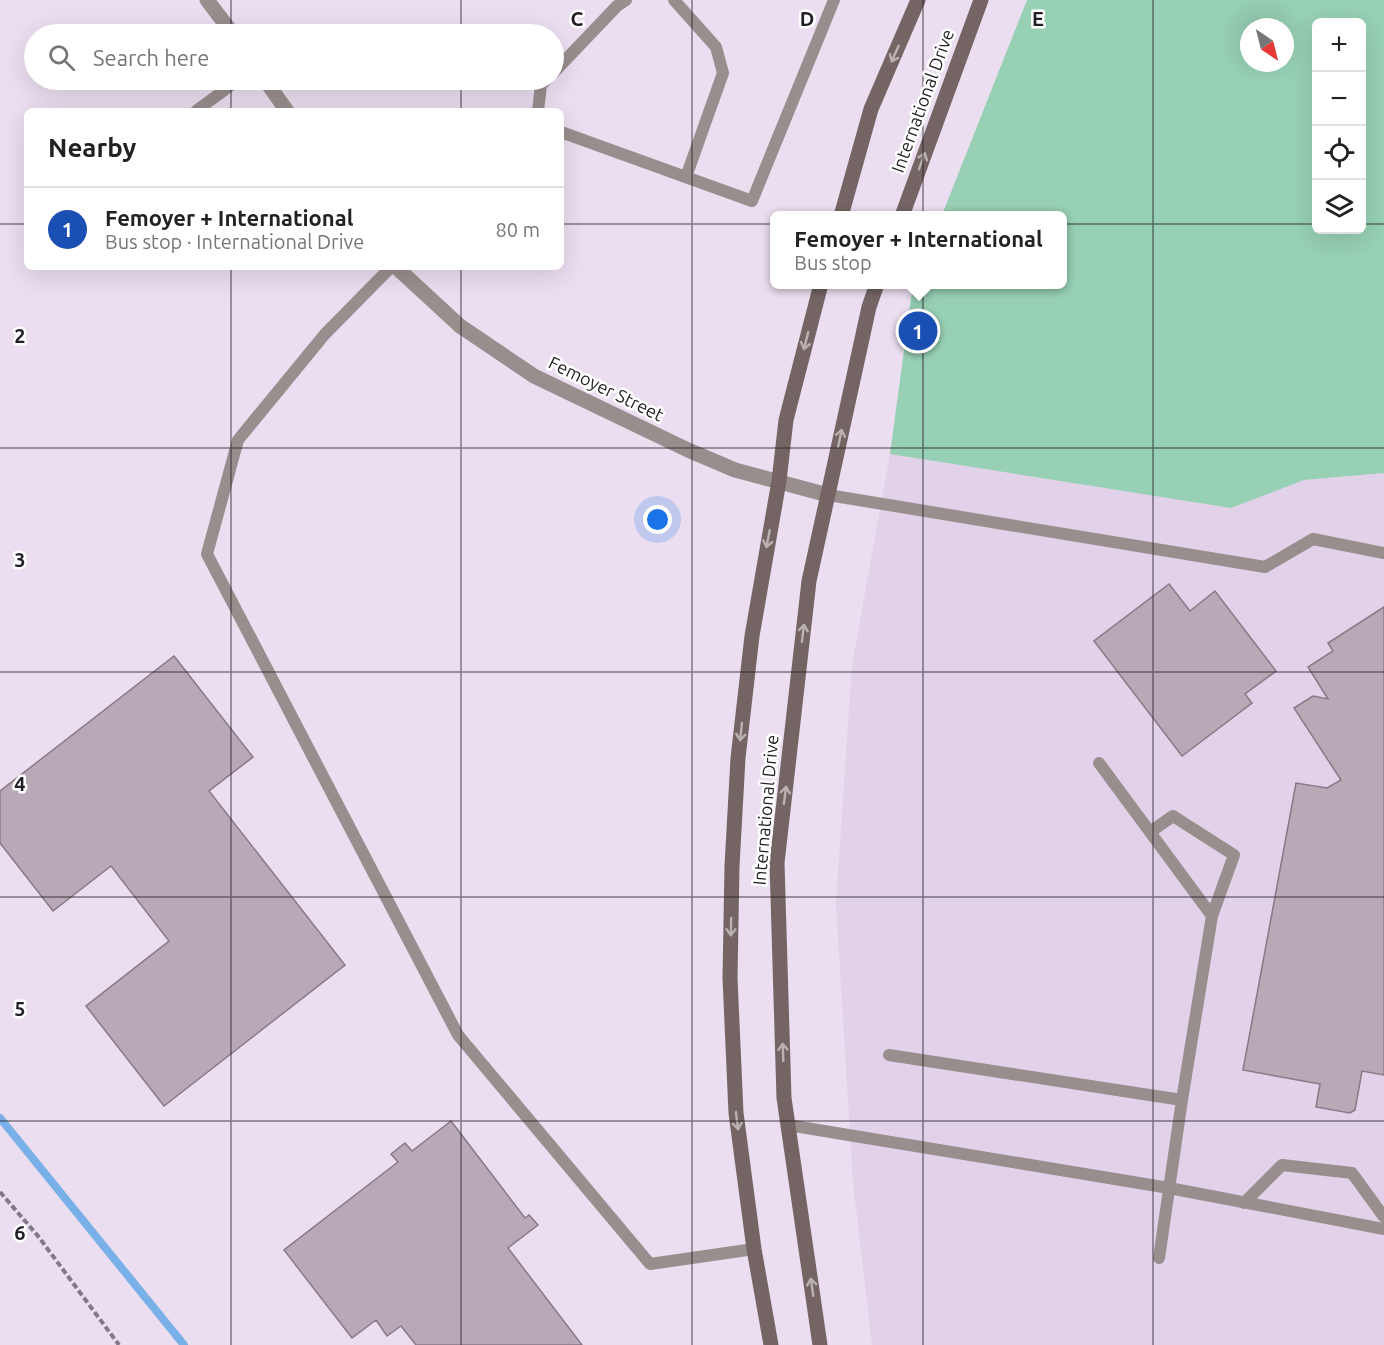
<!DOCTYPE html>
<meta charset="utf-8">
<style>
:root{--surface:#fff;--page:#f6f6f6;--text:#222;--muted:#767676;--line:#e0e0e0;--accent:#b45309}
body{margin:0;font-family:Ubuntu,sans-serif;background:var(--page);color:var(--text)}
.controls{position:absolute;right:18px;top:18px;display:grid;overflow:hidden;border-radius:9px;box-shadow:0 6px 24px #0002}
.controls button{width:54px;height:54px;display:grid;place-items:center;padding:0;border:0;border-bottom:2px solid var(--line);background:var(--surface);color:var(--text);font:30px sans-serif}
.compass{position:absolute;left:1240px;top:18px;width:54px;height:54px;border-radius:50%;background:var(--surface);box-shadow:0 6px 24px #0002;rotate:145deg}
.you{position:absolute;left:658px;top:520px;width:21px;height:21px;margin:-15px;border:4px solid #fff;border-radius:50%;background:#1a73e8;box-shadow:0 0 0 9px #1a73e833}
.badge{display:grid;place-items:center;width:39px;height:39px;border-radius:50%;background:var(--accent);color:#fff;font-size:20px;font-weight:700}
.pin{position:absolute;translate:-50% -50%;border:3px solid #fff;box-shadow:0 2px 6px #0006}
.popup{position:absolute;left:770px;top:211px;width:297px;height:78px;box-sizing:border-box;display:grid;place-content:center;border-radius:9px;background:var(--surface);filter:drop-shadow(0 2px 4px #0005);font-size:20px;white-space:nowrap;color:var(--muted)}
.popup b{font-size:22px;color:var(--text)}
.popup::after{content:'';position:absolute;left:50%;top:100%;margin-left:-12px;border:12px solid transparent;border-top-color:var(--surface)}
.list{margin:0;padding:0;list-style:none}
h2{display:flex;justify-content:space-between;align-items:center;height:78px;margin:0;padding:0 24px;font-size:26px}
h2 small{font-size:20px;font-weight:400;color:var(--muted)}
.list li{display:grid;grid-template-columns:39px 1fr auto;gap:18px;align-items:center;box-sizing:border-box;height:84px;padding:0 24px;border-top:2px solid var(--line)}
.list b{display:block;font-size:22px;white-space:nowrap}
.list p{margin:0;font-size:20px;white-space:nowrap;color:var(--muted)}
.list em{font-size:20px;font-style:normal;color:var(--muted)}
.icon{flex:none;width:33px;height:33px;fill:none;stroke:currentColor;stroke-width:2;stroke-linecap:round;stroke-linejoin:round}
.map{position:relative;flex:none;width:1384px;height:1345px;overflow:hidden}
.search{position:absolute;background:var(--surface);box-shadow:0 6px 24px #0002;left:24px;top:24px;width:540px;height:66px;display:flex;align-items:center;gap:15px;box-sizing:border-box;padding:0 21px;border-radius:33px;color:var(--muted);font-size:22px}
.panel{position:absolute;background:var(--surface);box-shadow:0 6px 24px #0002;left:24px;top:108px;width:540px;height:162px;border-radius:9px}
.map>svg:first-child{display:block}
.built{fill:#e1d1e9}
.green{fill:#97d0b4;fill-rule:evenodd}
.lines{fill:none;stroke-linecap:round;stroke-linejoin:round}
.stream{stroke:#7ab0e8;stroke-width:8}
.building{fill:#b9a9b7;stroke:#887987;stroke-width:1.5}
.path{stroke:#827a87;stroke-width:4;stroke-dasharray:6 3;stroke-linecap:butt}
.service{stroke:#988e8d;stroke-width:12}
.tertiary{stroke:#988e8d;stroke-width:15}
.secondary{stroke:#746564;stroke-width:15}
.oneway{stroke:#bab2b2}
.grid{fill:none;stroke:#221e25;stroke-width:1.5;stroke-opacity:0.55}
.labels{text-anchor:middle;stroke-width:5;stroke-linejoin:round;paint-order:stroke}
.street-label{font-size:18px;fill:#221e25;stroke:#fff}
.grid-label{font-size:20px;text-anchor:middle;font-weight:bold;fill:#221e25;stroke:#fff;stroke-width:5;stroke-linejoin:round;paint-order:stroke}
</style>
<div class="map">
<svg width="1384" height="1345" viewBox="0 0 1384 1345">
<rect width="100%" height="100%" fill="#eadef0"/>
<path class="built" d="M890,454l341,54 73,-28 80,-7v872h-512l-19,-163 -17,-279 16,-237z"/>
<path class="green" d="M1027,0h357v473l-80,7 -73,28 -341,-54 22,-163 3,-6 147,-1v-68l-120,-1zM1316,22h46v208h-46zM1249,27h36v36h-36z"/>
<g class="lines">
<path class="stream" d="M0,1118l184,227"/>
</g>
<path class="building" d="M1169,584l21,27 25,-20 61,80 -31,23 7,9 -70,53 -88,-115z
M1384,607v468l-22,-4 -7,39 -5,3 -34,-6 4,-23 -77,-14 53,-287 31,5 14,-8 -47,-72 19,-12 15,3 -20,-32 25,-16 -5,-8z
M174,656l79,101 -44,34 136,174 -181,141 -78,-100 83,-65 -58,-75 -58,45 -53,-68v-52z
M451,1121l74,97 4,-3 9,10 -30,23 74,97h-166l-15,-19 -14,10 -11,-16 -24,18 -68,-88 114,-88 -7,-8 14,-11 7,8z"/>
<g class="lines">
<path class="path" d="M0,1192l38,44 81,109"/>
<path class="service" d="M674,0l42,47 7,26 -37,104
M554,72l63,-66 9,-6
M196,111l42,-31
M538,111l3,-26 5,-5
M561,132l191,69 82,-201
M391,267l-66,67 -87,106 -31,114 251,481 192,229 104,-15
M828,495l437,72 48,-28 71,14
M1150,832l23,-16 61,39 -22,61
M889,1055l293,45 30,-184 -113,-153
M788,1125l381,63 215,41
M1244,1203l38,-38 70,8 32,44
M1159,1258l23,-158"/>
<path class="tertiary" d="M207,0l26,34
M265,80l22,31
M396,267l64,59 74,50 154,74 47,20 93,25"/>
<path class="secondary" d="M841,216l30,-107 47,-109
M902,216l79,-216
M771,1345l-17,-96 -18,-136 -6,-135 2,-112 6,-108 14,-122 27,-155 7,-61 35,-136
M820,1345l-36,-247 -7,-235 32,-282 60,-274 8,-23"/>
</g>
<defs><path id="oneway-shaft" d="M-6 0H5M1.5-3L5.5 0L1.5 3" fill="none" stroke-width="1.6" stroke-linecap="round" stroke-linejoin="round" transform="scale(1.5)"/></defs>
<g class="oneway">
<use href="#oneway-shaft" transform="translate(895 54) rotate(114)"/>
<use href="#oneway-shaft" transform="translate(922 161) rotate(-70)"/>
<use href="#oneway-shaft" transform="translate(806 341) rotate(104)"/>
<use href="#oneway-shaft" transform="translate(840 438) rotate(-78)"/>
<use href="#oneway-shaft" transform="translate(768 539) rotate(101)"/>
<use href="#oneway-shaft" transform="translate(803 633) rotate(-83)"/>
<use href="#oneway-shaft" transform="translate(741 732) rotate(96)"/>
<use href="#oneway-shaft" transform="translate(785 795) rotate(-83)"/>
<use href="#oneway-shaft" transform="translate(731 927) rotate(91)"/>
<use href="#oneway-shaft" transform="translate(783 1052) rotate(-92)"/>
<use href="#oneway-shaft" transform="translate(737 1121) rotate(83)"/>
<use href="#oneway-shaft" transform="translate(812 1287) rotate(-98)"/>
</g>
<path class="grid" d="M231,0v34M461,0v34M692,0v1345M923,0v1345M1153,0v1345M231,80v31M461,80v31M0,224h27M561,224h755M1362,224h22M231,267v1078M461,267v1078M0,448h1384M0,672h1384M0,897h1384M0,1121h1384"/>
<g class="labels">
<g class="street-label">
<text transform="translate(923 101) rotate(-70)" y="6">International Drive</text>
<text transform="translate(606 389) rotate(26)" y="6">Femoyer Street</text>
<text transform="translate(766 810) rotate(-85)" y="6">International Drive</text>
</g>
</g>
<g class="grid-label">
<text x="577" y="26">C</text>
<text x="807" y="26">D</text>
<text x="1038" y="26">E</text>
<text x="20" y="343">2</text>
<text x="20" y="567">3</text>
<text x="20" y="791">4</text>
<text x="20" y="1016">5</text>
<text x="20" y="1240">6</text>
</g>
</svg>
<div class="controls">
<button>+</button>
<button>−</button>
<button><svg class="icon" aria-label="locate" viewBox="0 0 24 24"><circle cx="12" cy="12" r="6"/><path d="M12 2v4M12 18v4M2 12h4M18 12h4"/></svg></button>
<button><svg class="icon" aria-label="layers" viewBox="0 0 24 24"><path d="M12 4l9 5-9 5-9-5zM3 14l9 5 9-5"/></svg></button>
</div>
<svg class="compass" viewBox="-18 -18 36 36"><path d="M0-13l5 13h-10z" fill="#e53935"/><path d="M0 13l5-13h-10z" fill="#767676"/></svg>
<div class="you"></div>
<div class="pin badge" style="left:918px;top:331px;background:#1a4fb4">1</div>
<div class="popup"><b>Femoyer + International</b>Bus stop</div>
<div class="search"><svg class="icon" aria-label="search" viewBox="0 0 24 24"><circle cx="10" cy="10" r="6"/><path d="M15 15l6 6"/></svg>Search here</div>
<section class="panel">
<h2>Nearby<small></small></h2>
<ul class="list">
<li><span class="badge" style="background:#1a4fb4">1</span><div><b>Femoyer + International</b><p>Bus stop · International Drive</p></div><em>80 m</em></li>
</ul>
</section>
</div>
